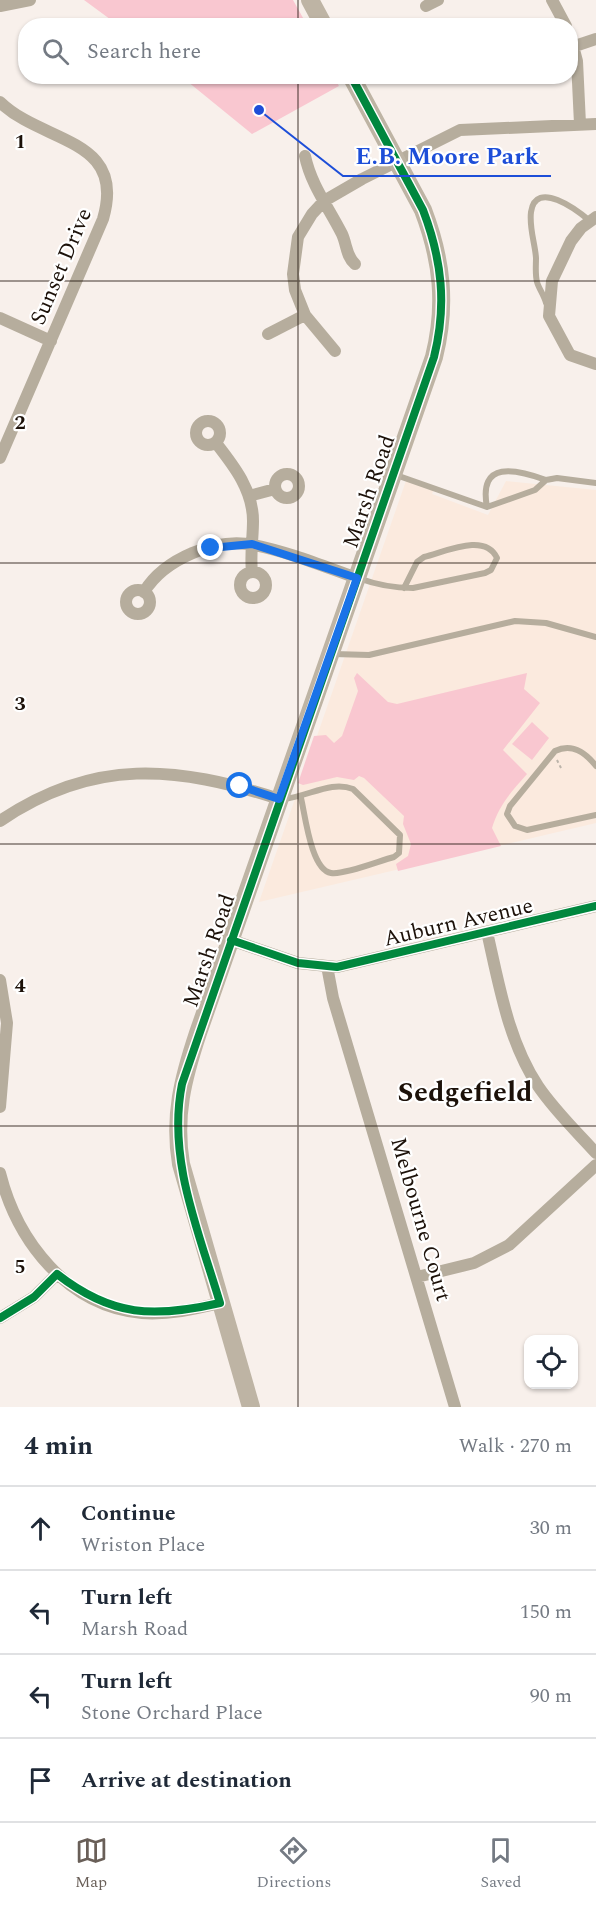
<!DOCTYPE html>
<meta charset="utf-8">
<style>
:root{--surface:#fff;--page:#f2f2f3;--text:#1f2937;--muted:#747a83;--line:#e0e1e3;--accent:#695f58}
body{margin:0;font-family:Spectral,serif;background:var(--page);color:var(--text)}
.controls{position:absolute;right:18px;bottom:18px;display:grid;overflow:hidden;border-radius:12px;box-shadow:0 2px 4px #0004}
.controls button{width:54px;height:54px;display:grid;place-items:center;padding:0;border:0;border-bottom:2px solid var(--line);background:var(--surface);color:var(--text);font:30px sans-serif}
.stop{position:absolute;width:18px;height:18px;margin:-14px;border:4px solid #1a73e8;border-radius:50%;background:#fff}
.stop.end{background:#1a73e8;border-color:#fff;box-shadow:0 2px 6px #0008}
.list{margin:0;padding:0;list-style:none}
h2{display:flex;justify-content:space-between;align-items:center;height:78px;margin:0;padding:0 24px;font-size:26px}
h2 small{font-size:20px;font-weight:400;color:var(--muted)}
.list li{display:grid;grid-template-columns:39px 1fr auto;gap:18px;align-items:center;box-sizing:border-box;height:84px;padding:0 24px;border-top:2px solid var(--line)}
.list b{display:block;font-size:22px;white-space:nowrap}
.list p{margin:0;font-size:20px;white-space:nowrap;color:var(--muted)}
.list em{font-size:20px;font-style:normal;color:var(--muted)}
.icon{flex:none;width:33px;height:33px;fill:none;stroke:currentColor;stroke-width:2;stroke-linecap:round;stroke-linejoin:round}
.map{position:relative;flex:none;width:596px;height:1407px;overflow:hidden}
.search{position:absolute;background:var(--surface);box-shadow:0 2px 4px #0004;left:18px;right:18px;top:18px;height:66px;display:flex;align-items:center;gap:15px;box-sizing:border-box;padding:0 21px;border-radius:24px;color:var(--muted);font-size:22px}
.sheet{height:414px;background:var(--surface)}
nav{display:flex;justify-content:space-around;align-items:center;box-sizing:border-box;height:84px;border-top:2px solid var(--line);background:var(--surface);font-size:16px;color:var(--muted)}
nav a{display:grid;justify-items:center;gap:3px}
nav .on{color:var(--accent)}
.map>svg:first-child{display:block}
.built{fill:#fbeade}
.green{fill:#f9c7d0}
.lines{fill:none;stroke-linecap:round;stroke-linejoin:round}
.path{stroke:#bcb4aa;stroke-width:2;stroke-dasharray:3 3;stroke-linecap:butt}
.lane{stroke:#b6ad9d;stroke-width:6}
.street{stroke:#b6ad9d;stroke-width:12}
.secondary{stroke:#beb4a4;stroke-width:18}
.cycleway-casing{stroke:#fff;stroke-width:11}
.cycleway{stroke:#00873e;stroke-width:8}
.route{stroke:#1a73e8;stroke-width:8}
.grid{fill:none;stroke:#1c1109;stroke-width:1.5;stroke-opacity:0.55}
.labels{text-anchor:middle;stroke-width:4.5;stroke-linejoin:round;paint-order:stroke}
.street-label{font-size:22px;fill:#1c1109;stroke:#fff}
.district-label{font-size:28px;font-weight:bold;fill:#1c1109;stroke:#fff}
.grid-label{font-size:20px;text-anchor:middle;font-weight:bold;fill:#1c1109;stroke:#fff;stroke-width:4.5;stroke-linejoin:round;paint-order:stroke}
.leader{fill:none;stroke:#1d4ed8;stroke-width:2}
.callout-dot{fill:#1d4ed8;stroke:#fff;stroke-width:2}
.callout-label{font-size:24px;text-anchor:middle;font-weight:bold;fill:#1d4ed8;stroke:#fff;stroke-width:4.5;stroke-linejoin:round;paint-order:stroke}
</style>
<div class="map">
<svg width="596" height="1407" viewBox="0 0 596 1407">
<rect width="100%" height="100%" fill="#f8f0eb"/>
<path class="built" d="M407,478l28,9 -3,7 56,21 18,-34 90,9v333l-337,79z"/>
<path class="green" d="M84,0h209l14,25h-189z
M182,77h152l5,9 -87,48z
M357,673l31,29 9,2 130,-31 -3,16 16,14 -37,47 24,24c-16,18 -28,31 -35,54l9,18 -103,25 -2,-7 12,-8 3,-12 -8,-20 1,-8 -40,-38 -5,-2 -5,4 -17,-3 -34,8 -5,-2 16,-47 12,-1 8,8 8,-7 16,-45 -4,-13z
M532,722l17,16 -17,22 -20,-16z"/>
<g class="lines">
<path class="path" d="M289,26l7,-6
M557,760l4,8"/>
<path class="lane" d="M546,303c-2,-8 -7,-14 -9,-21 -2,-8 -1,-16 -1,-24 -1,-15 -7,-30 -5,-46 5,-33 46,-2 59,9
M396,475l91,32 48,-17 11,-10 11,-2 39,5
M487,507c-9,-47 29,-38 59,-27
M358,578c19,7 35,10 55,10l72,-15 6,-3 6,-12c-12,-26 -52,-6 -73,-1l-7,5 -13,26
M334,654l35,1 146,-34 31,2 50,14
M596,766c-11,-14 -24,-23 -41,-15l-45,55 -3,8 8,12 12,4 69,-15
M283,799c25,-2 48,-19 70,-10l47,46 -1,18 -5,4c-15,4 -50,18 -63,16 -20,-3 -26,-59 -30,-75"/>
<path class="street" d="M552,0l14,26
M0,6l30,-6
M426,6l12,-6
M570,35l7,26 3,63
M575,46l21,-7
M0,102c43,42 127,35 103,117l-103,239
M305,156c6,29 24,52 37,78 5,11 4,22 13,30
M596,217l-15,11 -10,13 -19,40 -3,35 21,39 26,9
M0,318l51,23
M268,334l37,-19
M335,351l-30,-36 -10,-25 -2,-16 5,-37 14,-23 12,-13 38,-22 98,-49 136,-6
M196 433a12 12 0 1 1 24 0a12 12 0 1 1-24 0Z
M216,443c18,23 37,47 37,78 0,17 -3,34 -1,51
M275 486a12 12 0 1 1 24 0a12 12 0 1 1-24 0Z
M249,496l26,-7
M240 585a13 13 0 1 1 26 0a13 13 0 1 1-26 0Z
M126 602a12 12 0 1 1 24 0a12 12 0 1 1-24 0Z
M144,592c20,-33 72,-55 110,-47 35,7 69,21 103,33
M0,821c94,-64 177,-55 279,-22
M487,932c12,52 21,109 51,154 17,25 38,45 58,67
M231,940l67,23 39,4 259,-61
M327,966l6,32 122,409
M0,980l7,43 -7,84
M0,1173c17,68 68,134 142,140 26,2 53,-4 78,-10
M417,1277l57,-14 35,-18 87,-80
M0,1318l34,-21 23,-23"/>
<path class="secondary" d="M310,0l14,26
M251,1407l-70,-243c-8,-48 2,-86 17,-131l236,-676c13,-52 8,-97 -11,-147l-72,-134"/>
<defs>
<path id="cycleway" d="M231,940l67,23 39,4 259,-61
M0,1318l34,-21 23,-23c55,43 97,44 163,29 -21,-71 -53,-144 -38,-219l252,-727c13,-52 8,-97 -11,-147l-72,-134"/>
</defs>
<use href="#cycleway" class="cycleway-casing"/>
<use href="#cycleway" class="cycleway"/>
</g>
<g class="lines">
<path class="route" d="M211,548l41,-4 105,34 -78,221 -39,-13"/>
</g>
<path class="grid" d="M298,0v26M298,76v1331M0,281h596M0,563h596M0,844h596M0,1126h596"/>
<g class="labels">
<g class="street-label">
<text transform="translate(60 266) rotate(-67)" y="8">Sunset Drive</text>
<text transform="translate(368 491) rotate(-71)" y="8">Marsh Road</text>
<text transform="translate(458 921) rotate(-13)" y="8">Auburn Avenue</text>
<text transform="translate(208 950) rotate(-71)" y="8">Marsh Road</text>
<text transform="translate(422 1219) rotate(74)" y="8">Melbourne Court</text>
</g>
<g class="district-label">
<text x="465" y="1101">Sedgefield</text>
</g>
</g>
<g class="grid-label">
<text x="20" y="148">1</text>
<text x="20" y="429">2</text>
<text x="20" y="710">3</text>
<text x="20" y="992">4</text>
<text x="20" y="1273">5</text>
</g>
<path class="leader" d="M259 110L343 176H551"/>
<circle class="callout-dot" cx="259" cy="110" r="6"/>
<g class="callout-label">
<text x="447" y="164">E.B. Moore Park</text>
</g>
</svg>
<div class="controls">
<button><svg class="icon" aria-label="locate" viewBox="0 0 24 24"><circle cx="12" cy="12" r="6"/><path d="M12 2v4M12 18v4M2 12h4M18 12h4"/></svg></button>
</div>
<div class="stop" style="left:240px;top:786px"></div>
<div class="stop end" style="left:211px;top:548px"></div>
<div class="search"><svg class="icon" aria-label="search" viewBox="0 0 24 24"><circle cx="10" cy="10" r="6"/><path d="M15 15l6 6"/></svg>Search here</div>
</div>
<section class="sheet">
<h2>4 min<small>Walk · 270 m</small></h2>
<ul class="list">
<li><svg class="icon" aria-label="ahead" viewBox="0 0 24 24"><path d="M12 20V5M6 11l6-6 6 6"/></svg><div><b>Continue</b><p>Wriston Place</p></div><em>30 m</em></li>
<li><svg class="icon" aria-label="left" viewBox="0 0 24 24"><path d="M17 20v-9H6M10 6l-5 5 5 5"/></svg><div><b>Turn left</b><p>Marsh Road</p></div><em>150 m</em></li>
<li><svg class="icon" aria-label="left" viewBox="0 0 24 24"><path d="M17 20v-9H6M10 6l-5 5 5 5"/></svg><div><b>Turn left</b><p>Stone Orchard Place</p></div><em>90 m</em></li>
<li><svg class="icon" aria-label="arrive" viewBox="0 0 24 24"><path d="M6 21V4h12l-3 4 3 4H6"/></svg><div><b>Arrive at destination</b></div></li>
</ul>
</section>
<nav>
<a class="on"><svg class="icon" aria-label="map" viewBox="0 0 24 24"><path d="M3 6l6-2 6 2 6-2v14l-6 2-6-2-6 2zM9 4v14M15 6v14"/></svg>Map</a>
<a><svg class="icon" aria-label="directions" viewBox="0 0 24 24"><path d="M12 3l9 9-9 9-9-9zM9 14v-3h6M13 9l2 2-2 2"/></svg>Directions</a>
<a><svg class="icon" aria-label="saved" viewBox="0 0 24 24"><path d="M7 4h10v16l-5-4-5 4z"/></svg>Saved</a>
</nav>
